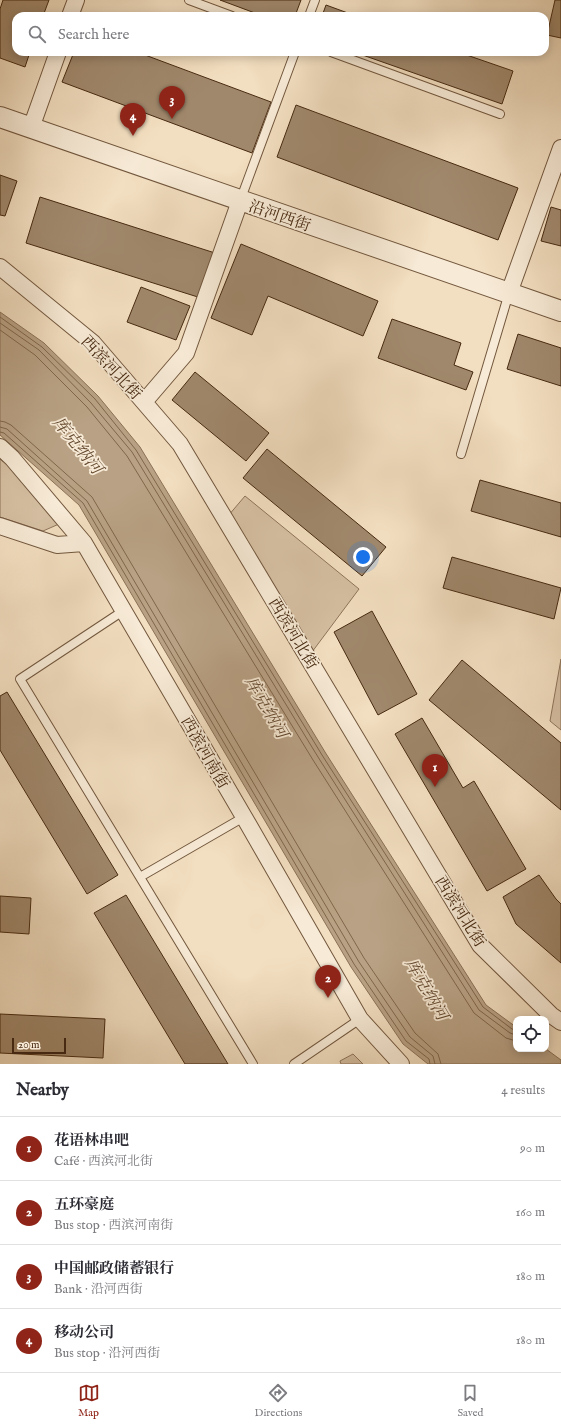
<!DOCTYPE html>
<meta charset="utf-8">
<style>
:root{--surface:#fff;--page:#f2f2f3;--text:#2b2b33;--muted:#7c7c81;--line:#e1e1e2;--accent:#8f2418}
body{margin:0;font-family:"IM FELL English","Noto Serif SC",serif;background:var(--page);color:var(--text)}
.controls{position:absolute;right:12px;bottom:12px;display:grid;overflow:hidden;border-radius:8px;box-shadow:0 2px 10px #0003}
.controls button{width:36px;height:36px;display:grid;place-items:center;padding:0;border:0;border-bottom:1px solid var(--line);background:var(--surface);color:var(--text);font:20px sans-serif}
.scale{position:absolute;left:12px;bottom:10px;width:54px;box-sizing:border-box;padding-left:4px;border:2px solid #472a11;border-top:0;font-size:11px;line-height:14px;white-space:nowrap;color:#472a11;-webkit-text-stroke:3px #f7ead6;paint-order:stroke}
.you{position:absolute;left:363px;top:557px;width:14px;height:14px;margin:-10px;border:3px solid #fff;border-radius:50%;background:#1a73e8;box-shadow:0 0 0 6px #1a73e833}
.badge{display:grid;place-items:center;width:26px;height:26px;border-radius:50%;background:var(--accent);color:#fff;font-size:13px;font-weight:700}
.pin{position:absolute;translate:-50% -33px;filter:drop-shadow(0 1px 2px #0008)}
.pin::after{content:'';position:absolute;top:21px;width:14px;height:12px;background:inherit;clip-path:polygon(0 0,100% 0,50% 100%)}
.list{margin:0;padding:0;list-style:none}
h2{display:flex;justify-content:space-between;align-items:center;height:52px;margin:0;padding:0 16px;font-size:17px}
h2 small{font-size:13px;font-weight:400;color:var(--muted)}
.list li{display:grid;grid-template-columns:26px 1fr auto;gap:12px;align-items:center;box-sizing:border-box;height:64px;padding:0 16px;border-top:1px solid var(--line)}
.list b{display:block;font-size:15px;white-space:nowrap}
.list p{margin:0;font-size:13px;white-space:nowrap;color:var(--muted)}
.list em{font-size:13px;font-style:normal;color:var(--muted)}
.icon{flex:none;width:22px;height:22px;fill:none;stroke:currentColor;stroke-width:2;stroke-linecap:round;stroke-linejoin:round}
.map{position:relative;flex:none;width:561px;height:1064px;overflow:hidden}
.search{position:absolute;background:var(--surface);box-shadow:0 2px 10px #0003;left:12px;right:12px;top:12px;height:44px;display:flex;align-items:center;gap:10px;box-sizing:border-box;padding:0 14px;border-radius:12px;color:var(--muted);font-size:15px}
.sheet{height:308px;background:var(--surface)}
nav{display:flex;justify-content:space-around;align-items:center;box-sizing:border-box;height:56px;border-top:1px solid var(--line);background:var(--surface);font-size:11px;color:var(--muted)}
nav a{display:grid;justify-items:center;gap:2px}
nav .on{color:var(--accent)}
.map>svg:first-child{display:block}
.green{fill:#d5bfa2;stroke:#8e745a}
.water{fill:#b8a184;stroke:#8b7156}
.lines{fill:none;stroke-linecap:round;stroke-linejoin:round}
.shore{stroke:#80664a;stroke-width:1}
.building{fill:#a0886c;stroke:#472a11}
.service-casing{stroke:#72573d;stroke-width:10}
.minor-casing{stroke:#72573d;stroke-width:18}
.tertiary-casing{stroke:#72573d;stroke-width:22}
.service{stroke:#f7ead6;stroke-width:8}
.minor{stroke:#f7ead6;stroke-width:16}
.tertiary{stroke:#f7ead6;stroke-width:20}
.labels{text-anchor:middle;stroke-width:3.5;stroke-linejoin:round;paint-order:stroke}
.street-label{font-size:16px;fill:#472a11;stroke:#f7ead6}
.water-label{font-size:17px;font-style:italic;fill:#63482e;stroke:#f7ead6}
</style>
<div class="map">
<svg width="561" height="1064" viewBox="0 0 561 1064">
<rect width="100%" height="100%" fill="#f2dec0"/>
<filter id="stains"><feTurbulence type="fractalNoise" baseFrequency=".005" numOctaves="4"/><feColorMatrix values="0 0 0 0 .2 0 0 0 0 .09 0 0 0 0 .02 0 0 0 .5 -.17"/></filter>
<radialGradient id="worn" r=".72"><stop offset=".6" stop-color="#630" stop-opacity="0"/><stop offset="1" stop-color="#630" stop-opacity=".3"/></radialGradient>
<path class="green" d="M0,459l8,6 51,59 -16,7 -43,-14z
M245,496l114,93 -47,63 -84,-136z
M561,659v71l-11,-9z
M353,1054l10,10h-22l-1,-3z"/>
<path class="water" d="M0,312l44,31 54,53 42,51 185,305 161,253 30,22v22h30l15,11v4h-133l-25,-20 -52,-77 -272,-462 -79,-70z"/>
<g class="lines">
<path class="shore" d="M0,317l42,30 53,52 41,51 186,305 161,252 29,22 4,1
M0,323l39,27 52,53 41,49 186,305 161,253 31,23 6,2
M0,330l35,25 52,52 40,49 186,304 161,253 32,25 10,3
M0,421l5,1 6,3 81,72 272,461 51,75 23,21 3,10
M0,427l7,2 80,72 272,461 51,75 23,19 2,8
M0,432l4,1 79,70 271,461 52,77 23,18 1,5"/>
</g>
<path class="building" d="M3,0h46l-6,16h-27v36h14l-5,15 -25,-9v-49z
M220,0h81l-6,16h-32z
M555,0h6v38l-14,-3z
M326,5l30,11h-34z
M74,52h63l134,50 -19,51 -190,-71z
M354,52h104l55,19 -11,33z
M296,105l222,83 -20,52 -221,-83z
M0,175l17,6 -12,35 -5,-1z
M40,197l175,56 -14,45 -175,-55z
M551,207l10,3v36l-20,-5z
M241,244l137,57 -15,35 -95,-40 -16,39 -41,-17z
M141,287l49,19 -14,34 -49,-18z
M392,319l69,24 -7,22 19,7 -7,18 -88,-32z
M518,334l43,14v38l-54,-17z
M195,372l74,61 -23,28 -74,-61z
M267,449l119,98 -24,29 -119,-98z
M480,480l81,23v34l-90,-26z
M452,557l109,31 -7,31 -111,-31z
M372,611l45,83 -39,21 -44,-83z
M462,660l99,83v67l-132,-110z
M7,692l111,183 -31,19 -87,-144v-54z
M422,718l41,70 11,-7 52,88 -39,22 -92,-157z
M539,875l17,24 5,5v59l-45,-39 -13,-27z
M126,895l102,169h-43l-91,-151z
M0,896l31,2 -2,36 -29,-2z
M0,1014l105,5 -2,39 -103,-5z"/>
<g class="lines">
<defs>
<path id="service" d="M189,0l43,16
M309,16l6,-16
M331,52l169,62
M240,201l55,-149
M461,454l48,-161
M123,611l-103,68 233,385
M140,877l104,-60
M294,1064l66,-45"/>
<path id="minor" d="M70,16l6,-16
M31,128l27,-76
M0,267l93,76 87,101 300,501 71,70 10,7
M509,293l52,-145
M144,402l42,-49 54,-152
M0,447l12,11 72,85 160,274 116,202 41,45
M0,526l57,19 27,-2"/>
<path id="tertiary" d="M0,117l561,194"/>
</defs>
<use href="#service" class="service-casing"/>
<use href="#minor" class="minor-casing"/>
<use href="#tertiary" class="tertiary-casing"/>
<use href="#service" class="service"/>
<use href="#minor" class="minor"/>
<use href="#tertiary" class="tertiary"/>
</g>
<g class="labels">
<g class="street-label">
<text transform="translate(280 215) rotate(19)" y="6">沿河西街</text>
<text transform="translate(112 367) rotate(47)" y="6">西滨河北街</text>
<text transform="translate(294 633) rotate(59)" y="6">西滨河北街</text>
<text transform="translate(206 752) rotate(60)" y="6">西滨河南街</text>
<text transform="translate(461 911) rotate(58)" y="6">西滨河北街</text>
</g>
<g class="water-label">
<text transform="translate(78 445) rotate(51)" y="6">库克纳河</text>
<text transform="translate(267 707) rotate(60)" y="6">库克纳河</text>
<text transform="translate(427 989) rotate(60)" y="6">库克纳河</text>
</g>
</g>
<rect width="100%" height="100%" filter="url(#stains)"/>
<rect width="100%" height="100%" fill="url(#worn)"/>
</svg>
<div class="controls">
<button><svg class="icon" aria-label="locate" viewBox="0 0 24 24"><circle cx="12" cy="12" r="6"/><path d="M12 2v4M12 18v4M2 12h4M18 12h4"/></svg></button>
</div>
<div class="scale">20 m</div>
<div class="you"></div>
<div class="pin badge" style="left:435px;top:787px">1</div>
<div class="pin badge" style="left:328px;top:998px">2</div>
<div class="pin badge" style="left:172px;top:119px">3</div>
<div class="pin badge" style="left:133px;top:136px">4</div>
<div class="search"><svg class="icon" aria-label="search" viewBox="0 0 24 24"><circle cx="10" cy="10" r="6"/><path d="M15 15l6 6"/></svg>Search here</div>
</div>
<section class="sheet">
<h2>Nearby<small>4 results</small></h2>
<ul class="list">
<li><span class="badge">1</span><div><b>花语林串吧</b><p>Café · 西滨河北街</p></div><em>90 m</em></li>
<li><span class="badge">2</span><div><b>五环豪庭</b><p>Bus stop · 西滨河南街</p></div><em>160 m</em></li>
<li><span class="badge">3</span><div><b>中国邮政储蓄银行</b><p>Bank · 沿河西街</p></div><em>180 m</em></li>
<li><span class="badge">4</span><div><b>移动公司</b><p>Bus stop · 沿河西街</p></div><em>180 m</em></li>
</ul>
</section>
<nav>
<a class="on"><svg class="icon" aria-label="map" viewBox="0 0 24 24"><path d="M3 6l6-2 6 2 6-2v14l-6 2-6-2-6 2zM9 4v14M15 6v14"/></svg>Map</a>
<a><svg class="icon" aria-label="directions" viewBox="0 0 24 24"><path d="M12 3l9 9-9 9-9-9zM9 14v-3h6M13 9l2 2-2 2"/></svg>Directions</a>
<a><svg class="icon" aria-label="saved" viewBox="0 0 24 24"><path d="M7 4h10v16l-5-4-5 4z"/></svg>Saved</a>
</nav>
